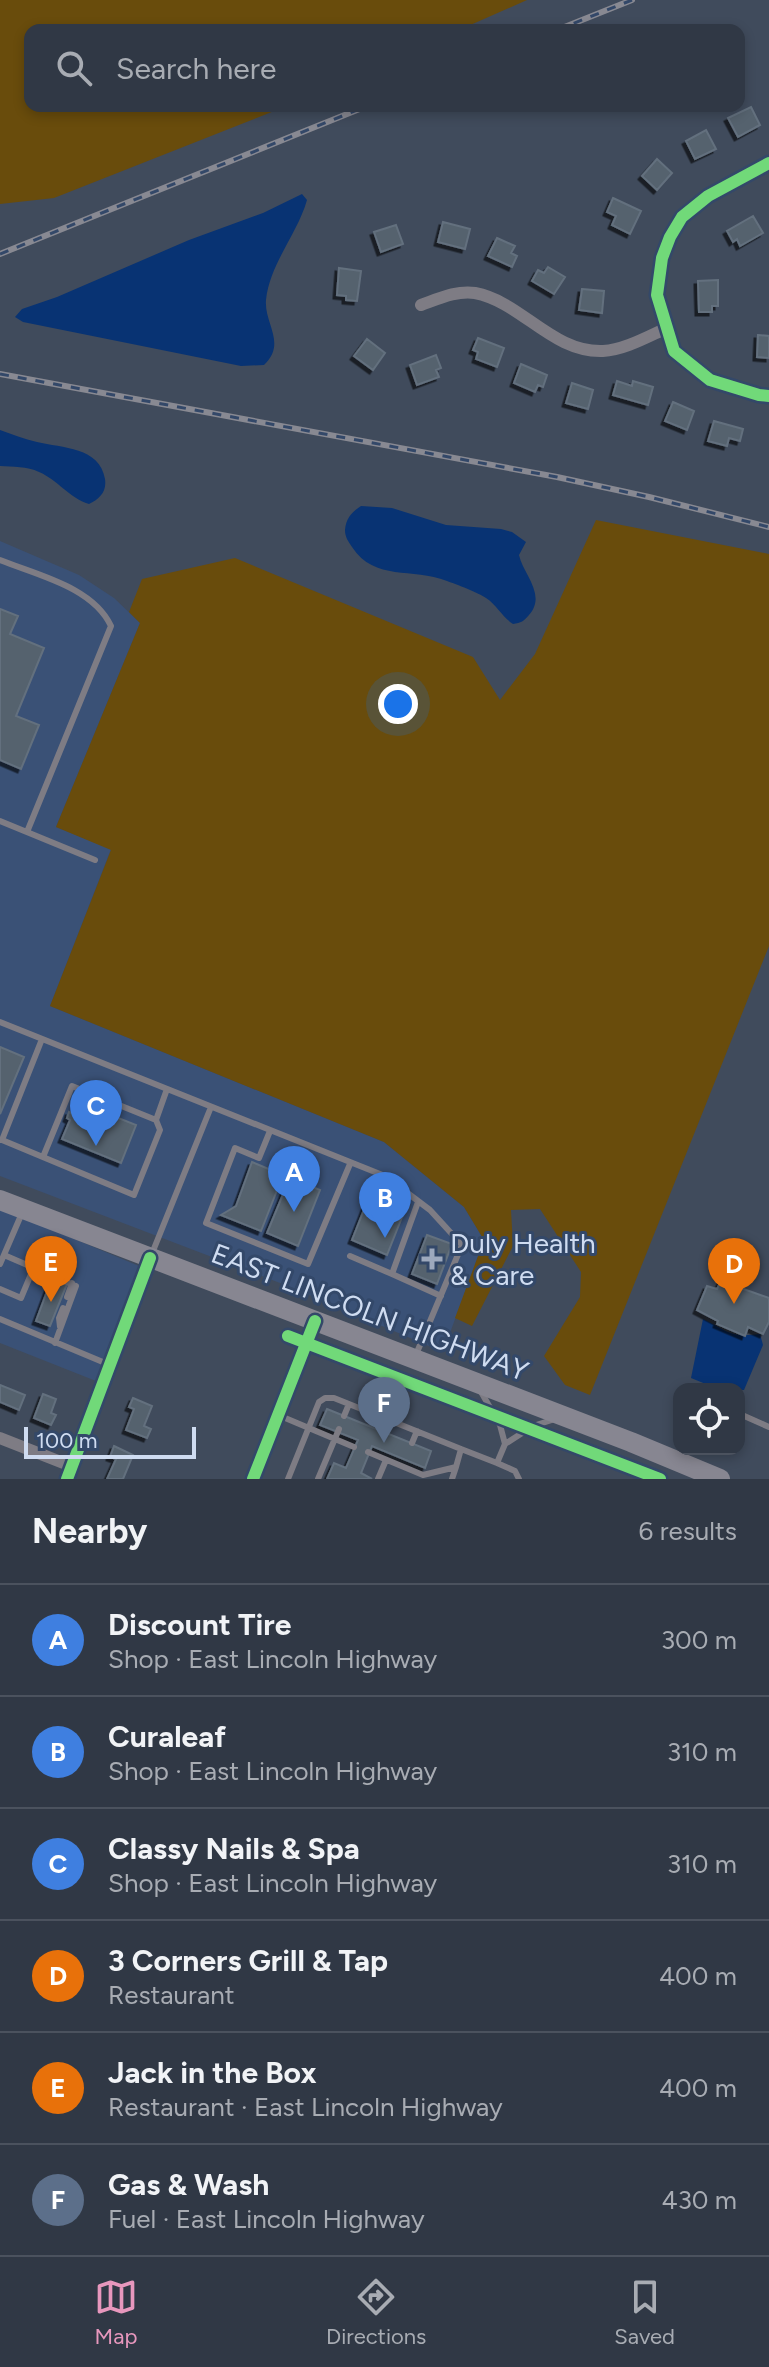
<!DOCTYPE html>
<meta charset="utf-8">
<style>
:root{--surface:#303845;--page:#383f4c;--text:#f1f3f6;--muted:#a8acb3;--line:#4b525e;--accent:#e797bd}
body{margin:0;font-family:Figtree,sans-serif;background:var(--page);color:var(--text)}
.controls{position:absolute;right:24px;bottom:24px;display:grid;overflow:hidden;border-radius:16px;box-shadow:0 4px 12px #0003}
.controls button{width:72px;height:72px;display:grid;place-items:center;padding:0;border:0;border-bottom:2px solid var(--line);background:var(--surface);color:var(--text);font:40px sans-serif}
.scale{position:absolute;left:24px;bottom:20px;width:172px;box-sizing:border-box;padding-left:8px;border:4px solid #cfdcf1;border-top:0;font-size:22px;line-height:28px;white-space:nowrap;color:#cfdcf1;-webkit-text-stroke:6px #334869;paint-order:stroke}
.you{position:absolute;left:398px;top:704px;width:28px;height:28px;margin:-20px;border:6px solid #fff;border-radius:50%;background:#1a73e8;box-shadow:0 0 0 12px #1a73e833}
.badge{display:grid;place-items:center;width:52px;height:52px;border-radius:50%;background:var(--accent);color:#fff;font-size:26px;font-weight:700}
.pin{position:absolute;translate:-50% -66px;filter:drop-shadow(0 2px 4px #0008)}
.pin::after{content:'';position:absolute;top:42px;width:28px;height:24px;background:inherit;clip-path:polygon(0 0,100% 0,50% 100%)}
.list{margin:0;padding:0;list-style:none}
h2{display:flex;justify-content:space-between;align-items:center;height:104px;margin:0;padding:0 32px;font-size:34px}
h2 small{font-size:26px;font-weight:400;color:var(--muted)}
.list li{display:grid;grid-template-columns:52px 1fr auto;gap:24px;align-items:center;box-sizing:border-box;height:112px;padding:0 32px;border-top:2px solid var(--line)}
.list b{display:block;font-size:30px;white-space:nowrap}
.list p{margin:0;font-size:26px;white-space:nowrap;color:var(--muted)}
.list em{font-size:26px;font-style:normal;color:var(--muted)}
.icon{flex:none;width:44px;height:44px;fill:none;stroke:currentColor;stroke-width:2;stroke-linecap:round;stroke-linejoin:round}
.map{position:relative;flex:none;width:769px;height:1479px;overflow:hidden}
.search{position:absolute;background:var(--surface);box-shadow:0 4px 12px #0003;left:24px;right:24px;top:24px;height:88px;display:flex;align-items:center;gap:20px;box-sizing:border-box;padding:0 28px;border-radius:16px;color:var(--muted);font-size:30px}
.sheet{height:776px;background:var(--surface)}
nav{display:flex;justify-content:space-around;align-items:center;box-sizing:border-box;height:112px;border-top:2px solid var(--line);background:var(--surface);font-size:22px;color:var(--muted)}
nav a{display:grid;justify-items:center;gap:4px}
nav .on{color:var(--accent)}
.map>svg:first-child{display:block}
.built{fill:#3a5176}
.green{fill:#694c0c}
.water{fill:#083373}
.building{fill:#55626e;stroke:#63707e;stroke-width:2;filter:url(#shadow)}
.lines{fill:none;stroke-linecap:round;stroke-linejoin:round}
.service{stroke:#7e7c84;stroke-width:6}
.minor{stroke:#7e7c84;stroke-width:12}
.primary{stroke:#878691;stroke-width:20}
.rail-casing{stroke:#888992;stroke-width:6}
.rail{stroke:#334869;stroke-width:3;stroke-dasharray:9;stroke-linecap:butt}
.cycleway-casing{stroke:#334869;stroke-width:17}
.cycleway{stroke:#71d979;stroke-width:12}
.poi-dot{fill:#9da9bd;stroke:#334869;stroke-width:3}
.labels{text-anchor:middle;stroke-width:6;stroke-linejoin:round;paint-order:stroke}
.poi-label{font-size:28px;fill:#cfdcf1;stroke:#334869;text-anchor:start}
.street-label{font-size:28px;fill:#cfdcf1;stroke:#334869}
</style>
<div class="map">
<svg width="769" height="1479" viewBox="0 0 769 1479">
<defs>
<filter id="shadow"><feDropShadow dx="-3.5" dy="3.5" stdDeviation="0" flood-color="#0009"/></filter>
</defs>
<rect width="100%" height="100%" fill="#404b5c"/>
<path class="built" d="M0,541l79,34 35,23 26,25 -84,204 55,22 -61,157 334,136 80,65 20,33 -41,112 -150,-64 -293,-112z
M0,1208l139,58 -43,115 -96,-38z"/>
<path class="green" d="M0,0h527l-68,30h-429v76h257l-233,92 -54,6z
M596,520l173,34v392l-179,449 -25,-10 -21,-29 36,-59 1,-25 -41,-63 -29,1 2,36 -41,80 -17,-8 29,-78 -20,-33 -80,-65 -334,-136 61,-156 -55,-23 84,-204 -11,-11 13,-33 93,-21 238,99 27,43 35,-46z"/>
<path class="water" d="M302,194l5,6c-10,35 -37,63 -41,100 -2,24 21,43 -2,65l-23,1 -218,-44 -8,-5 7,-8 35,-12 132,-57 74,-27z
M0,430c12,4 24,9 37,12 25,6 63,5 68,37 2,13 -6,20 -16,25 -20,-6 -31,-24 -50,-32 -12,-6 -26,-5 -39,-6z
M361,506l31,2 54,17 55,4 11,3 14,10 -7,13c4,19 28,40 10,60 -5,6 -8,8 -16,9 -11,-7 -16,-19 -27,-26 -7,-5 -30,-14 -39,-17 -35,-14 -72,1 -95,-34 -4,-6 -7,-10 -7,-17 1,-12 7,-18 16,-24z
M703,1319c25,12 26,19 57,15l3,11 -19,45 -26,-1 -27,-11z"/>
<path class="building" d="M751,107l9,18 -22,12 -10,-19z
M706,130l10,19 -21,10 -9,-18z
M657,159l15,14 -15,17 -15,-14z
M613,198l28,13 -11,23 -18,-9 4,-9 -9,-4z
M753,216l10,17 -23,13 -3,-7 -4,3 -6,-11z
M443,222l27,7 -5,20 -27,-7z
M396,225l7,19 -22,8 -7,-20z
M497,238l18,8 -4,7 6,3 -5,11 -24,-11z
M548,267l17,10 -11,17 -22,-13 6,-11 6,3z
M339,268l22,3 -4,30 -11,-1v-4l-9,-1z
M718,280v26h-6v6h-13l-1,-31z
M582,289l22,2 -2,22 -23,-3z
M758,335l11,1v22l-12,-1z
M478,338l26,10 -7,19 -21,-8 2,-7 -5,-2z
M367,339l18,14 -12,17 -19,-14z
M436,355l5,13 -5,2 3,7 -22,8 -7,-20z
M521,364l26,11 -4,12 -5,-2 -3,7 -21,-9z
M617,381l15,5 1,-5 20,6 -5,18 -35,-10z
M572,383l21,7 -5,19 -22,-6z
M673,402l21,9 -7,19 -22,-9z
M714,421l29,8 -3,12 -11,-3 -2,8 -19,-5z
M0,609l18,7 -8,18 34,14 -28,68 23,9 -18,44 -21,-9z
M0,1047l24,10 -24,57z
M78,1102l58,23 -15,38 -59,-24 8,-19 -3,-2 2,-6 4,2z
M252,1162l31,13 -22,56 -40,-16 15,-9z
M293,1170l18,8 -3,7 12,5 -22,56 -31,-13z
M367,1202l35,15 -15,38 -35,-15z
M427,1235l25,9 -15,40 -25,-10z
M52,1278l15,6 -17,42 -14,-5z
M721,1281l48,17v24l-6,12 -15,-7 -3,9 -28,-12 1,-3 -21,-11 10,-24 10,3z
M0,1385l25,10 -6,15 -19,-8z
M43,1394l13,5 -5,14 5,2 -5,10 -17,-7z
M133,1398l19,8 -8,20 7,3 -4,9 -21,-8 8,-21 -5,-2z
M327,1409l104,42 -6,17 -53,-22 -11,27 11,6h-45l7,-16 12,5 12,-28 -38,-15z
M114,1446l19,9 -10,24h-16l9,-20 -6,-2z"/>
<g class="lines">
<path class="service" d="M0,560c37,15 93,27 111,66l-84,206
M0,821l95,39
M0,1022l385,154 45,34 32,35 -47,112
M270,1131l-11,27 -24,-10 -29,75 102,41 42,-100
M0,1140h2l40,-101
M2,1140l132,55 26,-65 -4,-10 11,-31
M43,1157l29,-71 84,34
M418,1202l-26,72 49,22
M4,1255l72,31 -21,57
M151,1256l60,-149
M350,1256l42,18
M0,1264l22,-51
M0,1289l21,9 13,-31
M67,1297l5,-14
M0,1319l110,46
M60,1327l-1,-9 4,-10
M480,1390l20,35 5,19
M278,1415l76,32
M742,1415l27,12
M344,1416l5,-12
M382,1431l5,-12
M412,1443l5,-12
M368,1452l55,23 33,-8 5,-18 36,14 8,-19 28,-18 22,-7
M497,1463l18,8 4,8
M288,1479l31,-77 6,-4h9l127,51
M318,1479l21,-50
M378,1479l8,-19
M452,1479l4,-12"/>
<path class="minor" d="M769,163l-61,33 -26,21 -12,20 -8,21 -5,37 17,56 36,29 49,15 10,1
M421,305c17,-6 36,-15 54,-12 47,9 77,60 128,58 21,-1 44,-14 64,-23
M0,1438l71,28
M67,1479l83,-221
M253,1479l62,-158"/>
<path class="primary" d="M0,1200l631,242 89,37"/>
<defs>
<path id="rail" d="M557,30l75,-30
M0,254l367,-148
M0,374l557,103 92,20 120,30"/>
</defs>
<use href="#rail" class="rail-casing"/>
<use href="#rail" class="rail"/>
<defs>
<path id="cycleway" d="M769,163l-61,33 -26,21 -12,20 -8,21 -5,37 17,56 36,29 49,15 10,1
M288,1336l372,143
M67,1479l83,-221
M253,1479l62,-158"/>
</defs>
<use href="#cycleway" class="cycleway-casing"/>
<use href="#cycleway" class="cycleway"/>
</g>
<path class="poi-dot" d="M428 1247h8v8h8v8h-8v8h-8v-8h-8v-8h8z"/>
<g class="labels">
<g class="poi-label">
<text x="450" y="1253">Duly Health<tspan x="450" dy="32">&amp; Care</tspan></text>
</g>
<g class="street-label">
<text transform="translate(370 1312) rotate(21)" y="10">EAST LINCOLN HIGHWAY</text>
</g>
</g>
</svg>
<div class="controls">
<button><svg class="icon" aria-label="locate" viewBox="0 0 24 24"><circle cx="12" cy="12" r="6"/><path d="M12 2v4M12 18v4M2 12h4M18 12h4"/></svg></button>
</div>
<div class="scale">100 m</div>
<div class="you"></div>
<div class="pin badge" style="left:294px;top:1212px;background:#3f7fe0">A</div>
<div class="pin badge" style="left:385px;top:1238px;background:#3f7fe0">B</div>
<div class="pin badge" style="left:96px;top:1146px;background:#3f7fe0">C</div>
<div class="pin badge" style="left:734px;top:1304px;background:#e8710a">D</div>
<div class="pin badge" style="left:51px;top:1302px;background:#e8710a">E</div>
<div class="pin badge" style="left:384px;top:1443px;background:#5c6f8a">F</div>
<div class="search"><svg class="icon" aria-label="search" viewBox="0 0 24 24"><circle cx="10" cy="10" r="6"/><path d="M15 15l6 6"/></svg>Search here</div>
</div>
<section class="sheet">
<h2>Nearby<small>6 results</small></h2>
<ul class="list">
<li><span class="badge" style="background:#3f7fe0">A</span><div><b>Discount Tire</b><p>Shop · East Lincoln Highway</p></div><em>300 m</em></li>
<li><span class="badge" style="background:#3f7fe0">B</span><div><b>Curaleaf</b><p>Shop · East Lincoln Highway</p></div><em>310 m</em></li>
<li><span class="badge" style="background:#3f7fe0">C</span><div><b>Classy Nails &amp; Spa</b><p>Shop · East Lincoln Highway</p></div><em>310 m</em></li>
<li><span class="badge" style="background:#e8710a">D</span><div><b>3 Corners Grill &amp; Tap</b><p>Restaurant</p></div><em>400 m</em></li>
<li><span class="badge" style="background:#e8710a">E</span><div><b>Jack in the Box</b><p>Restaurant · East Lincoln Highway</p></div><em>400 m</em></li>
<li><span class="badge" style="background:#5c6f8a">F</span><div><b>Gas &amp; Wash</b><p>Fuel · East Lincoln Highway</p></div><em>430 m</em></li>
</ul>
</section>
<nav>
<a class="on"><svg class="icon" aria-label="map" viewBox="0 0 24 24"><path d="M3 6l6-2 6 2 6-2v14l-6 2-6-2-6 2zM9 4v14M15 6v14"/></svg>Map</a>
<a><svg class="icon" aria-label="directions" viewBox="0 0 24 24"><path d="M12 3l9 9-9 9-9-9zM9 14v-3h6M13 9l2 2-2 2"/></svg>Directions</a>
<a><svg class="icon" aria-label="saved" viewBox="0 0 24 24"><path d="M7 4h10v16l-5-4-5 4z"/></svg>Saved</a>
</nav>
